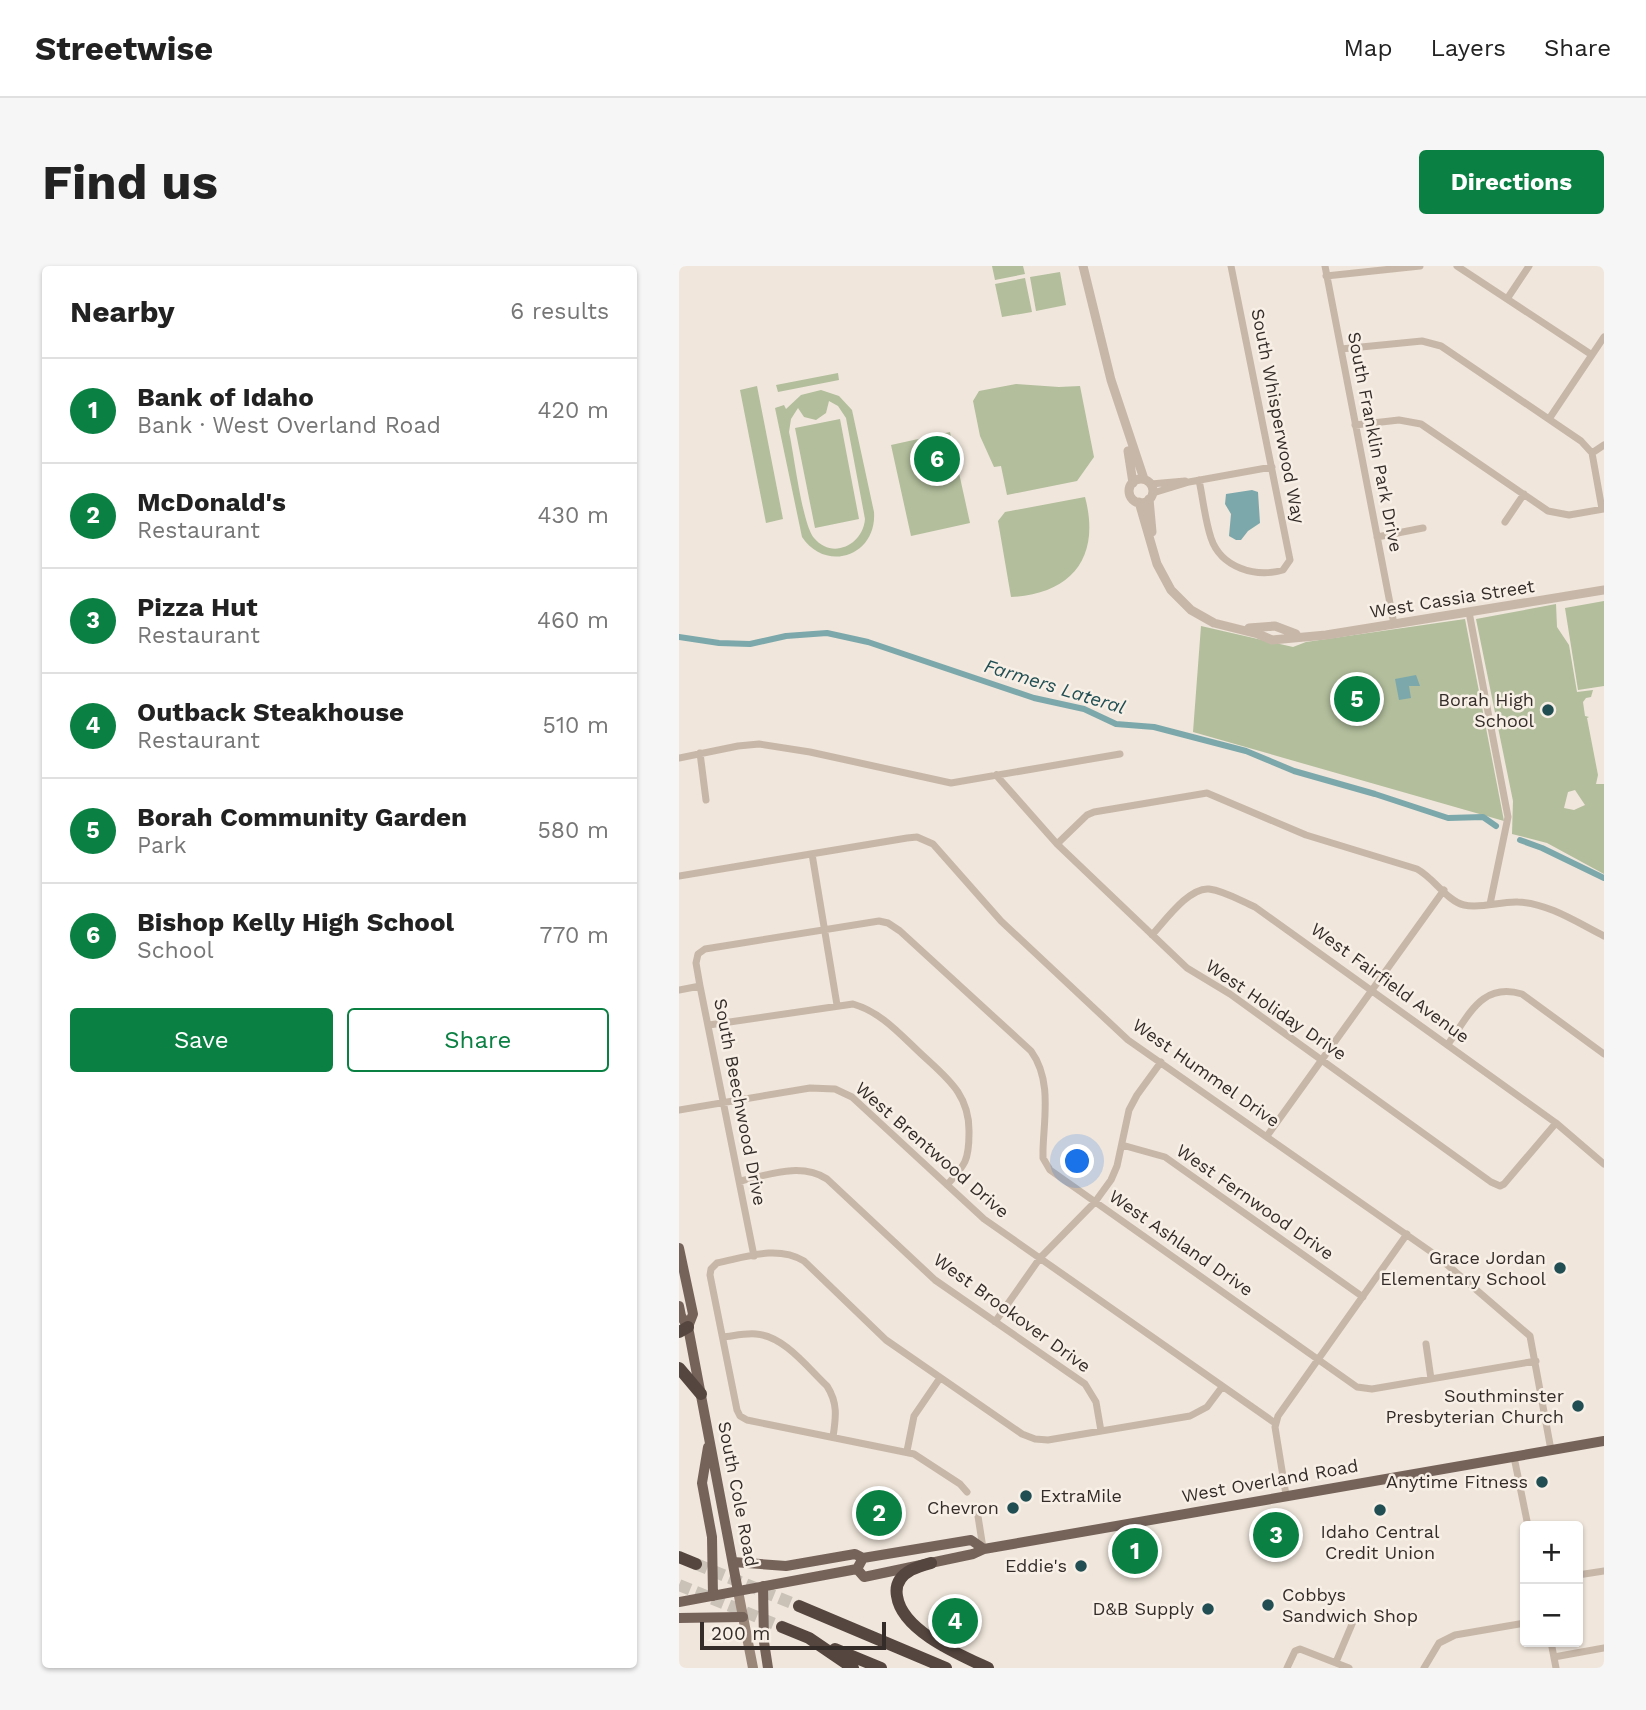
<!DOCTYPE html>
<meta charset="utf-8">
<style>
:root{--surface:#fff;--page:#f6f6f6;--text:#222;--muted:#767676;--line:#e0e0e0;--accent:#0b8043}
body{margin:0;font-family:"Work Sans",sans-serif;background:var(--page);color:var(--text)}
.controls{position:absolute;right:21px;bottom:21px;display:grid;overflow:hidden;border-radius:7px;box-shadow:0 2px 5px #0004}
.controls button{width:63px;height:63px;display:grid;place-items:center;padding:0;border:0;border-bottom:2px solid var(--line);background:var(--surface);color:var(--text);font:35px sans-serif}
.scale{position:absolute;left:21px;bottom:18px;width:186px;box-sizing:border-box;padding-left:7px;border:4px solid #342c28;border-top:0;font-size:19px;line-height:24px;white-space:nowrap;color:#342c28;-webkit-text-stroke:5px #f8f0e7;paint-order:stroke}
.you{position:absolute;left:399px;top:896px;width:24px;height:24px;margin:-18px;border:5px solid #fff;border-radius:50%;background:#1a73e8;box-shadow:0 0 0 10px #1a73e833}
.badge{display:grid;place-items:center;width:46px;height:46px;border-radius:50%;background:var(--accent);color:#fff;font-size:23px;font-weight:700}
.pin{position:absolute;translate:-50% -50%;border:4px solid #fff;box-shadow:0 2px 7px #0006}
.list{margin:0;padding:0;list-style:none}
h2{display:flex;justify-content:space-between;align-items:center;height:91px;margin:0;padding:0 28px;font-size:30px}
h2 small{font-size:23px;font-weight:400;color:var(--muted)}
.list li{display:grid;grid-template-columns:46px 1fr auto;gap:21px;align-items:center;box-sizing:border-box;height:105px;padding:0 28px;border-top:2px solid var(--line)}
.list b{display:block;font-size:26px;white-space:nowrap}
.list p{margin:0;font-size:23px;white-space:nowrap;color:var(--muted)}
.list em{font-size:23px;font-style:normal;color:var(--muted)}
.actions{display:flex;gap:14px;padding:21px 28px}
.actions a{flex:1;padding:16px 0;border:2px solid var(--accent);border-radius:7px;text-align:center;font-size:24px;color:var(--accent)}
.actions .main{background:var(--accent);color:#fff}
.map{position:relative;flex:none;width:925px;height:1402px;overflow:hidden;border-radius:7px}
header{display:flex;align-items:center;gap:42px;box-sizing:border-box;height:98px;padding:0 35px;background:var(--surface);border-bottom:2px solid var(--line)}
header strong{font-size:33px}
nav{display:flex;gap:38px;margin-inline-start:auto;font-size:24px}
.intro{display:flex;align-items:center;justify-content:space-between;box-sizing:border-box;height:168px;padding:0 42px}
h1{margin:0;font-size:49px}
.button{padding:18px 32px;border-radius:7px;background:var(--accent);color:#fff;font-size:24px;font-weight:700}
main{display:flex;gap:42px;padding:0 42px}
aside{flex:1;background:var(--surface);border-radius:7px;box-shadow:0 2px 5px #0004}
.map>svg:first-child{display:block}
.green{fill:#b2be9c;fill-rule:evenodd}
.water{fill:#7ca8ab}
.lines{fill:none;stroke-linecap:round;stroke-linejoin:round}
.canal{stroke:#7ca8ab;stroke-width:6}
.motorway-tunnel{stroke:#cac1b7;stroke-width:12;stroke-dasharray:12 6;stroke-linecap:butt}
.minor{stroke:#c7b7a8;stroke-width:7}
.tertiary{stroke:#c7b7a8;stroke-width:9}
.secondary{stroke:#9a8679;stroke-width:10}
.primary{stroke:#75635a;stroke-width:10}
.motorway{stroke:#55463f;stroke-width:12}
.poi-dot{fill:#204e53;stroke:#f8f0e7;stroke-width:2.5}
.labels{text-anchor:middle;stroke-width:5;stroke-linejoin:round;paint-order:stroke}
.street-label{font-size:18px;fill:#342c28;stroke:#f8f0e7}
.poi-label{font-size:18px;fill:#342c28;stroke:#f8f0e7;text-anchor:end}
.water-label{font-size:19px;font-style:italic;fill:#204e53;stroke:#f8f0e7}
</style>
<header>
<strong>Streetwise</strong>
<nav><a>Map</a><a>Layers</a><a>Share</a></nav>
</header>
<div class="intro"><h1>Find us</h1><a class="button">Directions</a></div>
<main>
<aside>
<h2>Nearby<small>6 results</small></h2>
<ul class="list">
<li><span class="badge">1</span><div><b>Bank of Idaho</b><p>Bank · West Overland Road</p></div><em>420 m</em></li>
<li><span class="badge">2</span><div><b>McDonald's</b><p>Restaurant</p></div><em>430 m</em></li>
<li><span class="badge">3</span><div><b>Pizza Hut</b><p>Restaurant</p></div><em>460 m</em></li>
<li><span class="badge">4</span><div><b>Outback Steakhouse</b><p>Restaurant</p></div><em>510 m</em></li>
<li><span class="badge">5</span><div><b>Borah Community Garden</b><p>Park</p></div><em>580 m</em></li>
<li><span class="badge">6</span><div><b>Bishop Kelly High School</b><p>School</p></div><em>770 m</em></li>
</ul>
<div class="actions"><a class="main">Save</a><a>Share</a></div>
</aside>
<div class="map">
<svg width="925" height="1402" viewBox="0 0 925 1402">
<rect width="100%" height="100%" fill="#f0e6db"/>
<path class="green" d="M313,0h31l2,8 -30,6z
M381,6l6,33 -30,6 -6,-34z
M346,12l7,34 -30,5 -7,-33z
M159,107l1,7 -61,12 -2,-7z
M337,118l43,3 21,-1 14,71 -17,24 -70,14 -6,-29 -7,1 -14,-31 -7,-35 6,-10z
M78,120l26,133 -17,4 -26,-133z
M142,124l18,6 13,14 22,102c3,44 -48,61 -72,25l-27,-129 9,-3 2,4 15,-14zM150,135l9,5 8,12 19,101c-2,26 -33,41 -51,19 -12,-14 -20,-85 -25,-106l2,-13 7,-11 6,9 12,3 10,-7z
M161,153l19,100 -44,9 -20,-100z
M271,166l20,91 -59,13 -20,-91z
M406,231c16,60 -13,97 -74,100l-13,-76 7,-9z
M925,335v85l-26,4 -13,-82z
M877,338l1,23 12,18 8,47 16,-2 -2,7 -5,1 -3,4 2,14 4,1 -2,1 11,57 -2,9h8v90l-57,-31 -35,-9 1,-33 -37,-182zM896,524l10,15 -11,5 -10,-2 4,-16z
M786,353l39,202 -311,-89 8,-106 92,21 13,-5z"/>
<path class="water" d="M573,224l6,2 2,31 -12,8 -7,9h-5l-7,-4 2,-22 -6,-10 1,-10z
M737,409l4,11h-11l2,12 -12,2 -4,-21z"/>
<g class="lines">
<path class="canal" d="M0,371l40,6 31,1 36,-8 41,-3 41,9 166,56 50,11 32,15 38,3 92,24 48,20 81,23 73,24 35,-1 13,9
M841,574l22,8 62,30"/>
<path class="motorway-tunnel" d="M17,1298l103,42
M0,1319l103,42"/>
<path class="minor" d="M646,0l69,358
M778,0l135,89
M647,10l94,-10
M828,33l22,-33
M662,83l81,-8 19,5 140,95 11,12 10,56
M870,153l55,-82
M676,159l44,-5 22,4 127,87 21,4 35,-6
M913,187l12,-8
M520,214c4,19 6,40 12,58 10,30 45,40 72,32l7,-10 -59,-294
M472,218l34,-3
M474,227l36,-11 83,-15
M826,256l19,-28
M698,271l46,-9
M790,346l39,205 -18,87
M21,487l6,47
M0,492l59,-12 21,-2 51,8 141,31 169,-29
M317,509l61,69 130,124 43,26 261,188 9,4 4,-2 52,-61
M378,578l30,-29 7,-3 113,-19 99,42 111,34c17,9 30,32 47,36 17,4 37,-4 54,-3 30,1 60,21 86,34
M133,588l25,151
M0,610l228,-38 10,-1 16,7 68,77 127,119 309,216 93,80 21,114
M473,669c13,-14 37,-48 57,-46 16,2 32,12 46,18l301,216 48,41
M0,724l21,-4
M30,759l144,-21c27,8 44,27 64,46 27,26 53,42 52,83 0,28 -4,32 -22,52
M769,778c21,-28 33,-62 74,-50l82,60
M0,844l131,-22 25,1 17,8 132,122 291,204
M588,870l177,-246
M443,879l43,12 198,140
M61,915c28,-6 61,-19 87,-2l108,101 150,104 11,18 5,29
M75,990l-54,-270 -4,-23 2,-9 7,-5 174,-28 9,2 12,8 131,120c21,29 13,66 12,99v8l7,12 307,217 15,2 164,-28
M316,1056l45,-64 55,-56 16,-22 6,-14 12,-56 8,-15 24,-33
M44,1071c10,-1 22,-4 33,-3 28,2 51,33 71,52 11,17 9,31 6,51
M747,1078l5,35
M228,1185l7,-35 26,-38
M835,1191l14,69
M288,1226l-7,-8 -46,-30 -167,-34 -7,-4 -3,-6 -27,-135 1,-6 6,-6c29,-6 60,-18 87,-2l82,79 136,94 13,5 13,1 142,-24 17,-9 15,-20
M607,1229l-11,-68 3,-11 129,-182
M298,1244l6,38
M899,1309l26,-4
M872,1376l5,26
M875,1391l50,-9
M657,1396l19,-45
M608,1402l8,-17 5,-2 49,19
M745,1402l15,-25 16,-8 70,-12"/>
<path class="tertiary" d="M404,0l28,114 33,99
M449,185l5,32
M450 225a12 12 0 1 1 24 0a12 12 0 1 1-24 0Z
M470,233l3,33
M460,236l18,62 14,26 20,20 23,13 44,11 14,6 54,-5 278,-45
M570,362l26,-2 21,8"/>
<path class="secondary" d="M59,1325l15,77"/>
<path class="primary" d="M0,982l14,66 -5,13
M0,1040l2,10 7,11 50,264
M29,1181l-6,36 10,54 1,59
M54,1296l53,4 69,-12 8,4
M178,1303l7,8 109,-23 11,-5 620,-108
M84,1320l1,56 4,26
M0,1336l178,-33 6,-11 108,-18 13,9
M0,1352l64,-1"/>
<path class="motorway" d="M0,1066l9,-5
M0,1102l22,26
M0,1291l17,7
M252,1297c-7,2 -14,4 -20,7 -11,6 -16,15 -14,26 5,35 63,59 91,72
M120,1340l147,62
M103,1361l27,11 44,30
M156,1383l46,19"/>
</g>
<g class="poi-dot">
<circle cx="869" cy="444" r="7"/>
<circle cx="881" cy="1002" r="7"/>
<circle cx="899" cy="1140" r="7"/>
<circle cx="863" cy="1216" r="7"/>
<circle cx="347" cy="1230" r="7"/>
<circle cx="334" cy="1242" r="7"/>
<circle cx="701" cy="1244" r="7"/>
<circle cx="402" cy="1300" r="7"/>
<circle cx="589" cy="1339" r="7"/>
<circle cx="529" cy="1343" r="7"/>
</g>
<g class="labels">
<g class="street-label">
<text transform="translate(599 150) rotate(79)" y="6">South Whisperwood Way</text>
<text transform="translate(696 176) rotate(79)" y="6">South Franklin Park Drive</text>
<text transform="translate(773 333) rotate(-9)" y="6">West Cassia Street</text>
<text transform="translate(711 717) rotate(36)" y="6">West Fairfield Avenue</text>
<text transform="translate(597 744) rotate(34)" y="6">West Holiday Drive</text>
<text transform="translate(527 807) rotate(35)" y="6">West Hummel Drive</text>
<text transform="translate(61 836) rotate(79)" y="6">South Beechwood Drive</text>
<text transform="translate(253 884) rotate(41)" y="6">West Brentwood Drive</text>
<text transform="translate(576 936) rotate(35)" y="6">West Fernwood Drive</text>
<text transform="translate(502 977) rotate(35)" y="6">West Ashland Drive</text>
<text transform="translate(333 1047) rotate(36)" y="6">West Brookover Drive</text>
<text transform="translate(591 1215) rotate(-10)" y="6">West Overland Road</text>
<text transform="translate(59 1228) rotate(79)" y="6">South Cole Road</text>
</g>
<g class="poi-label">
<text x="855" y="440">Borah High<tspan x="855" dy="21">School</tspan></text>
<text x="867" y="998">Grace Jordan<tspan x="867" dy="21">Elementary School</tspan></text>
<text x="885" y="1136">Southminster<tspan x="885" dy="21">Presbyterian Church</tspan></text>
<text x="849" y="1222">Anytime Fitness</text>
<text x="361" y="1236" text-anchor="start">ExtraMile</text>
<text x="320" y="1248">Chevron</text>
<text x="701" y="1272" text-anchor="middle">Idaho Central<tspan x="701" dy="21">Credit Union</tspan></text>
<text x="388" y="1306">Eddie's</text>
<text x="603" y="1335" text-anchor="start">Cobbys<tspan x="603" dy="21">Sandwich Shop</tspan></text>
<text x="515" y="1349">D&amp;B Supply</text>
</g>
<g class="water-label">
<text transform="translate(376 420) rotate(17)" y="7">Farmers Lateral</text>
</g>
</g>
</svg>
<div class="controls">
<button>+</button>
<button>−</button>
</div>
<div class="scale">200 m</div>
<div class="you"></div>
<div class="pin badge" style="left:456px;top:1285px">1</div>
<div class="pin badge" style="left:200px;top:1247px">2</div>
<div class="pin badge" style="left:597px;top:1269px">3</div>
<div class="pin badge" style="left:276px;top:1355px">4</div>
<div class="pin badge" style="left:678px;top:433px">5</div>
<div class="pin badge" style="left:258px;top:193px">6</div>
</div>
</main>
